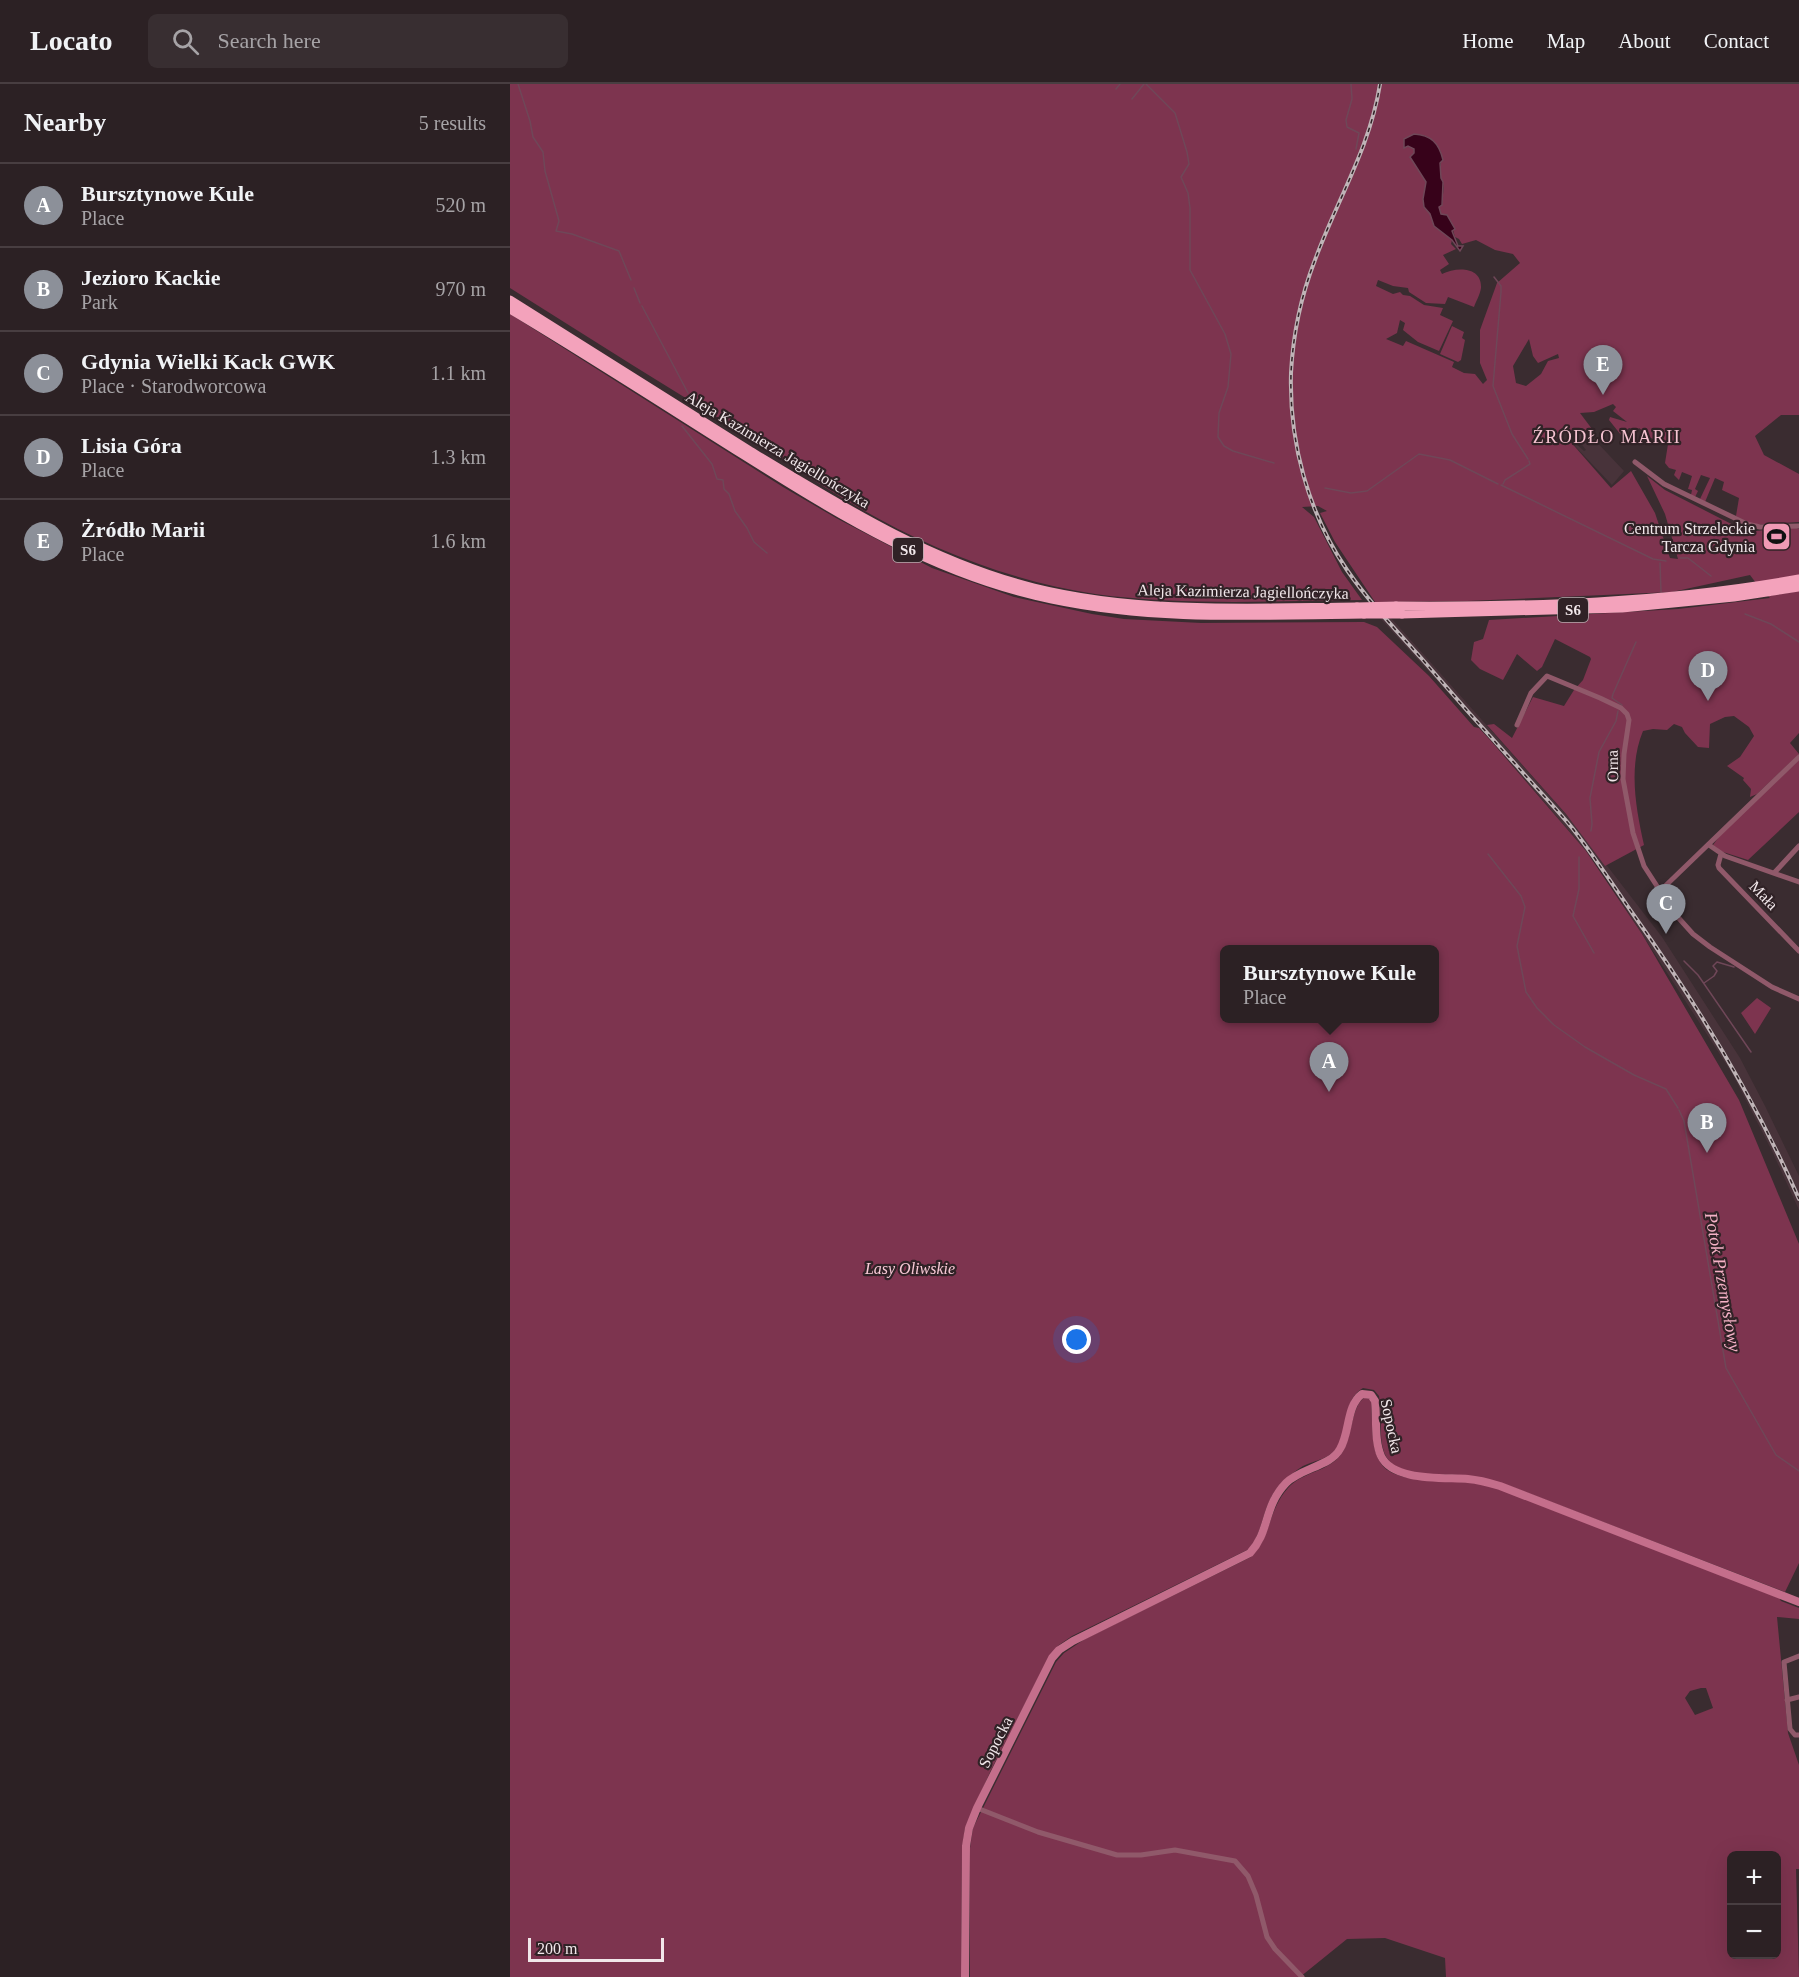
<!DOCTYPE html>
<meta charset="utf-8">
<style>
:root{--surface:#2c2124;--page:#382e31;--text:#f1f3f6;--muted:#a6a3a6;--line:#483e41;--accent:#8c9099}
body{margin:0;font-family:"Times New Roman",serif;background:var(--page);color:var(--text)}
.controls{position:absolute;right:18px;bottom:18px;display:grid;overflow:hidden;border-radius:9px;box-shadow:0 6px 24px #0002}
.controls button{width:54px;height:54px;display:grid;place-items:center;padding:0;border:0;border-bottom:2px solid var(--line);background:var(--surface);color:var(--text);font:30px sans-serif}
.scale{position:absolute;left:18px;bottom:15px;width:136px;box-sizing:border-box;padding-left:6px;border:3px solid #f1e7ea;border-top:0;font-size:16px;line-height:21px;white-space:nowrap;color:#f1e7ea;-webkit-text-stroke:4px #302226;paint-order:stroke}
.you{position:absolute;left:567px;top:1256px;width:21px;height:21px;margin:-15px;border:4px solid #fff;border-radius:50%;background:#1a73e8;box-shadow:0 0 0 9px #1a73e833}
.badge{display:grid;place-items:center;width:39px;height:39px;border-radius:50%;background:var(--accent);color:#fff;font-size:20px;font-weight:700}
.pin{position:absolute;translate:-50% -50px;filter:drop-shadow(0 2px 3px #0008)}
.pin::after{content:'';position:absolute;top:32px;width:21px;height:18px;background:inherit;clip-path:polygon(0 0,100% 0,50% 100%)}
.popup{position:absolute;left:710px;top:861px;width:219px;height:78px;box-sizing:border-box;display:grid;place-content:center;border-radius:9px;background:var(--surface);filter:drop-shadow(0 2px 4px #0005);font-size:20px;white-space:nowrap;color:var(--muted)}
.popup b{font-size:22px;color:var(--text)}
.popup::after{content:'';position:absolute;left:50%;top:100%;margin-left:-12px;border:12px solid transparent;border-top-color:var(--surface)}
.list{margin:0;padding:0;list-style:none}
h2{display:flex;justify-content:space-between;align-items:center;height:78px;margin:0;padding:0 24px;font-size:26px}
h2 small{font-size:20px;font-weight:400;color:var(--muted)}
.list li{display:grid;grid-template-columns:39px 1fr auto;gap:18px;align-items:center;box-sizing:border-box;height:84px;padding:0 24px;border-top:2px solid var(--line)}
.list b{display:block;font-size:22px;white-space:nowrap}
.list p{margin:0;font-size:20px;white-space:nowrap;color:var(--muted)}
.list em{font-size:20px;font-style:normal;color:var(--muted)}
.icon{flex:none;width:33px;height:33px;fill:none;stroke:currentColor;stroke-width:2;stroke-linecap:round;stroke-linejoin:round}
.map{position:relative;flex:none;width:1289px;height:1893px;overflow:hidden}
header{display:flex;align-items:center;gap:36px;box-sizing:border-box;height:84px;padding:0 30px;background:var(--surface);border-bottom:2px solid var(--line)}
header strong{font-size:28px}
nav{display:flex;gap:33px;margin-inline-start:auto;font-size:21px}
.search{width:420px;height:54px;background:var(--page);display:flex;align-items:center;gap:15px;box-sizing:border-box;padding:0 21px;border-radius:9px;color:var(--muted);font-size:22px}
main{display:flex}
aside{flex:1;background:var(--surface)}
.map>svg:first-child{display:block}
.built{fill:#48333a}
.green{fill:#7d344f;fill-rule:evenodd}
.water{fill:#37021a;stroke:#6f4758;stroke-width:1.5}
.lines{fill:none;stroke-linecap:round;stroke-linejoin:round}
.stream{stroke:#6f4758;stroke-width:1.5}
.street{stroke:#90596a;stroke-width:5}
.secondary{stroke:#c46e8b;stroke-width:8}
.highway{stroke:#f3a2bb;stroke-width:9}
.rail-casing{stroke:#bfb4b7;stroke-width:4}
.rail{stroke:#302226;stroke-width:1.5;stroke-dasharray:4.5;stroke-linecap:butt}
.highway-bridge{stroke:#f3a2bb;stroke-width:9}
.labels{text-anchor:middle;stroke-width:4.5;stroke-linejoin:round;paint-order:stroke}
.shield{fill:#302226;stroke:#b7acaf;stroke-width:1.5}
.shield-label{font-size:15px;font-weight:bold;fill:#f1e7ea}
.street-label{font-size:16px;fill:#f1e7ea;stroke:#302226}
.poi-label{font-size:16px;fill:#f1e7ea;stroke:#302226;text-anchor:end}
.park-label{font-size:16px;font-style:italic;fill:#f8c9d6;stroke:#302226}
.neighbourhood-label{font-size:18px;letter-spacing:1.5px;fill:#f6c4d2;stroke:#302226}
.water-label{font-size:18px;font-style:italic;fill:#f5b1c6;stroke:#302226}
</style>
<header>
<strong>Locato</strong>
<div class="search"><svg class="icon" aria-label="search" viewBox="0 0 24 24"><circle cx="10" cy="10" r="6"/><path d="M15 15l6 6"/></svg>Search here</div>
<nav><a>Home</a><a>Map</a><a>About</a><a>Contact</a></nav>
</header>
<main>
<aside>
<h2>Nearby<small>5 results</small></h2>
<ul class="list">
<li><span class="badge">A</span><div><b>Bursztynowe Kule</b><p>Place</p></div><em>520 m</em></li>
<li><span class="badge">B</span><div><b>Jezioro Kackie</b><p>Park</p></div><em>970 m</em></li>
<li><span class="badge">C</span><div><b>Gdynia Wielki Kack GWK</b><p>Place · Starodworcowa</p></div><em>1.1 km</em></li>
<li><span class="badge">D</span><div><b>Lisia Góra</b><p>Place</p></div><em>1.3 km</em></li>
<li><span class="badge">E</span><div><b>Żródło Marii</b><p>Place</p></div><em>1.6 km</em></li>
</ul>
</aside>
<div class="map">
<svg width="1289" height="1893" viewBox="0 0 1289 1893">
<rect width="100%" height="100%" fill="#3a2c30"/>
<path class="built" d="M1069,350l12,2 33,35 -12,14 -40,-42 2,-1 10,9 2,-1 -10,-13z
M870,534h11l164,184 23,26 84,109 78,121 25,48 34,70v34l-27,-59 -40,-78 -138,-213 -109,-127z"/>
<path class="green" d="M0,0h1289v331h-18l-26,21 9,19 35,19v48l-46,3 -17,-9 3,-18 -17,-8 2,-8 -9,-4 -10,24 -5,-3 10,-21 -9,-3 -6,14 3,2 -3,6 -4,-2 1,-5 -4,-1 4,-13 -10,-4 -3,8 -5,-5 2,-5 -7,-2 -4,-5 3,-19 5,-10 -3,-1 -5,12 -16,-8 -1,2 -5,-2v-6l-4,-3 -2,2 -8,-2 -8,7 -12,-15 1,-3 17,5 -14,-11 3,-4 -3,-3 -19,8 -14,1 15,20c-18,-5 -29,-4 -43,8l17,-1 42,48 20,-17 24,42 15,45 8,1 -13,-45 -18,-38 18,14 82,42 47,-5 5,2v47l-43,7 -6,-8 -78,17 -205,9 -92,1 -40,-60 -15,-29 7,-2 -9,-5 -16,1 12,10 28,55 20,28c-88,1 -179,6 -267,-6 -98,-15 -189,-55 -272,-108 -22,-14 -44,-30 -66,-44 -83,-51 -165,-102 -247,-154zM904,50l27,27v18c5,6 1,18 1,26l-3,1 2,8 6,1 4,8 4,14 4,2 3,5 14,-4 19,10 18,4 7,9 -23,20 -17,47v33l7,17 -4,4 -8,-10 -11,-1 -12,-6 2,-5 -48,-21 -3,5 -17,-7 11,-6 3,-13 5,3 -2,7 15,12 21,9 14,-30 -13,-6 3,-7 -19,-3 -14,-9 -7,-1 -3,-3 -7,2 -17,-8 2,-6 15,6 15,2 1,4 17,11 19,1 3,-7 26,10c2,-6 6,-12 7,-19 1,-22 -25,-21 -39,-14l-2,-4 9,-6 -6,-9 13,-6 -5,-5 1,-4 -18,-14 -4,-12 -6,-7 -1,-8 3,-17 -7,-12 -5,-21 -6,-3 -4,2zM1019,255l4,17 5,7 20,-9 1,4 -11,3 -7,13 -15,12 -10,-3 -3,-17z
M0,230l273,173 53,31 96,50 82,29 78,17 32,5 77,4 163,-1 13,5 52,49 45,51 5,1 12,13 95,110 56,83 97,166 60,144v319l-14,29 -283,-109c-14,-3 -28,-7 -42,-8 -23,-2 -66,4 -76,-23 -6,-18 -1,-38 -5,-56l-5,-6 -11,-2c-20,11 -15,40 -25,58 -8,13 -22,14 -35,20 -8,5 -16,11 -22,17 -20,22 -16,46 -32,66l-177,87 -13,9 -10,12 -58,113 -26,58 -3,21 -1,128h-451zM714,866h210v68h-210z
M942,242l12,6 -2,6 3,2 -4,20 -3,2 -18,-8z
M1289,507v142l-9,10 9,11 -42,40 -7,3 1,-8 -8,-9 1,-2 -17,-12 13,-9 14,-21 -5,-9 -15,-11 -9,1 -15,7 -1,24 -11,-1 -13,-14 -3,-6 -8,-3 -7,6 -14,-1 -10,2c-15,36 -7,78 1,114l-39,21 -39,-52 -79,-89 7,-1 18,14 21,-41 31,9 10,-16 9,-10 8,-21 -1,-2 -35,-18 -13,28 -5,4 -20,-17 -14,26 -23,-11 -9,-9 3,-18 9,-3 6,-19 189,-11 92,-11 -2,-2z
M1289,676v52l-51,48 -28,-9 -7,-6 8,-11z
M1247,914l14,10 -16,26 -14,-21z
M854,1314l5,1 2,3c2,18 -1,44 9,60 12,23 69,18 92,21 10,1 19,4 28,6l279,109 2,3 18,7v11l-22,-2 11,116 11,32v104h-3l3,108h-353l-1,-19 -60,-20 -38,1 -47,38h-330v-129l3,-20 83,-166 8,-9 21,-14 166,-82c21,-21 16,-45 37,-69 15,-17 42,-16 54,-35 10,-14 9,-46 22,-55zM1191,1604h5l7,20 -18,7 -10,-17 5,-7zM1222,1772h44v98h-44z"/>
<path class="water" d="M904,50c17,1 25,9 29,26l-3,3 1,15 2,4 -1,23 -3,2 2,7 6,1 8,14 -3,2 6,15h5l-3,5 -8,-11 -18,-14 -4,-12 -6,-7 -1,-8 3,-17 -16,-25 4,-4v-4l-6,-3 -4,2v-9z"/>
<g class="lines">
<path class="stream" d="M8,0l12,37 3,16 10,15 2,19 14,50 -3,10 16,3 47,17 12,29
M636,0l29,29 12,39 2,12 -8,13 7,16 2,15v62l35,64 6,20 -3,33 -9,26 -1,24 6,9 9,5 41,12
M841,0l1,15 -6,21 1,7 12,6 -3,16
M606,5l4,-5
M622,15l12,-15
M984,193l7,9v6l-8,94 19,48 16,25
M124,204l6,15
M132,222l46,87
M172,342l30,38 5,15 6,1 1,9 5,5 6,17 12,17 7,14 13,11
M993,400l2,-4 25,-16 -1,-3
M991,401l152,74 13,2
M815,404l26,5 16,-2 52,-37 31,6 48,24
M1170,474h8l23,18
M1150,479l1,29
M1235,530l26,10 28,18
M1112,621l-10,-7 1,-4 23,-52
M1081,747l1,-7 -2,-26 9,-46 17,-31 2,-10
M978,770l33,42 4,11 -8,39 9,46 11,16 17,17 31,22 49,28 32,14 12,19
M1069,773v32l-6,27 21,37
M1174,877l14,14 53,77
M1194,899l10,-7 3,-5 -4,-5 4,-4 17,5
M1169,1026l5,11 42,247 50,87 23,16"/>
<path class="street" d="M1125,378l29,22 83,40 13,3 39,-1
M1007,641l14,-32 16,-17 53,22 21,10 6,6 2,6 -5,34 -1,25 10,54 11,33 31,48 18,20 17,13 62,40 27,12
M1199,761l16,11 74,26
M1211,770l-3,11 1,3 80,83
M1265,788l24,-26
M1149,808l140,-135
M1289,1572l-15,6 6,67 5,6h4
M1277,1616l12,-3
M467,1724l61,24 79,23h24l34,-5 60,11 13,15 8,19 11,42 8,12 27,28"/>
<path class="secondary" d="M455,1893l1,-131 3,-18 8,-20 75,-150 7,-8 14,-9 177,-88c20,-21 13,-46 36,-70 15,-15 45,-17 54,-34 10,-16 6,-43 22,-55l9,1 4,6c2,17 -1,39 6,55 12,26 64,21 87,23 11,1 22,4 32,7l299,116"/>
<path class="highway" d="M0,216c80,51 160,101 240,151 91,55 180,111 284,137 106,26 215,20 323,19
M0,225c79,47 156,97 234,146 97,61 194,121 308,144 105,22 205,16 312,15
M886,522c134,1 270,-3 403,-27
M892,530l220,-6 112,-11 65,-10"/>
<defs>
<path id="rail" d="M870,0c-10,64 -43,116 -65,176 -14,36 -22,74 -24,113 -2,69 17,140 56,197 22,32 49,60 75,89 31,36 63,72 95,107 18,21 38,41 56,63 21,27 40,56 60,85 64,90 121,183 166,285"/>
</defs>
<use href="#rail" class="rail-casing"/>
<use href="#rail" class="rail"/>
<path class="highway-bridge" d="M847,523l39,-1
M854,530h38"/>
</g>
<defs>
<symbol id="stadium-square" viewBox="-11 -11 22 22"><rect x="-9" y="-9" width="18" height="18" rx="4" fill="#f09ab5" stroke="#302226"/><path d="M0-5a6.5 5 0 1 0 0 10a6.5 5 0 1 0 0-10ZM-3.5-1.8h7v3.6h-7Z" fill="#111"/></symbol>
</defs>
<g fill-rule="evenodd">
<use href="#stadium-square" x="1250" y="436" width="33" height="33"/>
</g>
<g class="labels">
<g class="shield">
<rect x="383" y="454" width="30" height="24" rx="4.5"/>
<rect x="1048" y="514" width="30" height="24" rx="4.5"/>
</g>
<g class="shield-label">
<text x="398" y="471">S6</text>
<text x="1063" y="531">S6</text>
</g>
<g class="street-label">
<text transform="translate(268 365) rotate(31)" y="6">Aleja Kazimierza Jagiellończyka</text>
<text transform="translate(733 507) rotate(1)" y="6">Aleja Kazimierza Jagiellończyka</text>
<text transform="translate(1102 682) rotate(-91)" y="6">Orna</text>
<text transform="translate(1254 811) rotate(46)" y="6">Mała</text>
<text transform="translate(882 1342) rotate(78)" y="6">Sopocka</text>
<text transform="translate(485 1658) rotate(-63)" y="6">Sopocka</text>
</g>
<g class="poi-label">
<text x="1245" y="450">Centrum Strzeleckie<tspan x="1245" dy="18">Tarcza Gdynia</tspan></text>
</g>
<g class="park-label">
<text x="400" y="1190">Lasy Oliwskie</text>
</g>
<g class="neighbourhood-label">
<text x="1097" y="359">ŹRÓDŁO MARII</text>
</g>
<g class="water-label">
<text transform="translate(1213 1198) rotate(80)" y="6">Potok Przemysłowy</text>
</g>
</g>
</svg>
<div class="controls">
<button>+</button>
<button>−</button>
</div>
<div class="scale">200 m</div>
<div class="you"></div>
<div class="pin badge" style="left:819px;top:1008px">A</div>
<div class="popup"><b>Bursztynowe Kule</b>Place</div>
<div class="pin badge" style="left:1197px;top:1069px">B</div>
<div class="pin badge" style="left:1156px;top:850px">C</div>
<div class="pin badge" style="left:1198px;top:617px">D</div>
<div class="pin badge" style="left:1093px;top:311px">E</div>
</div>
</main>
